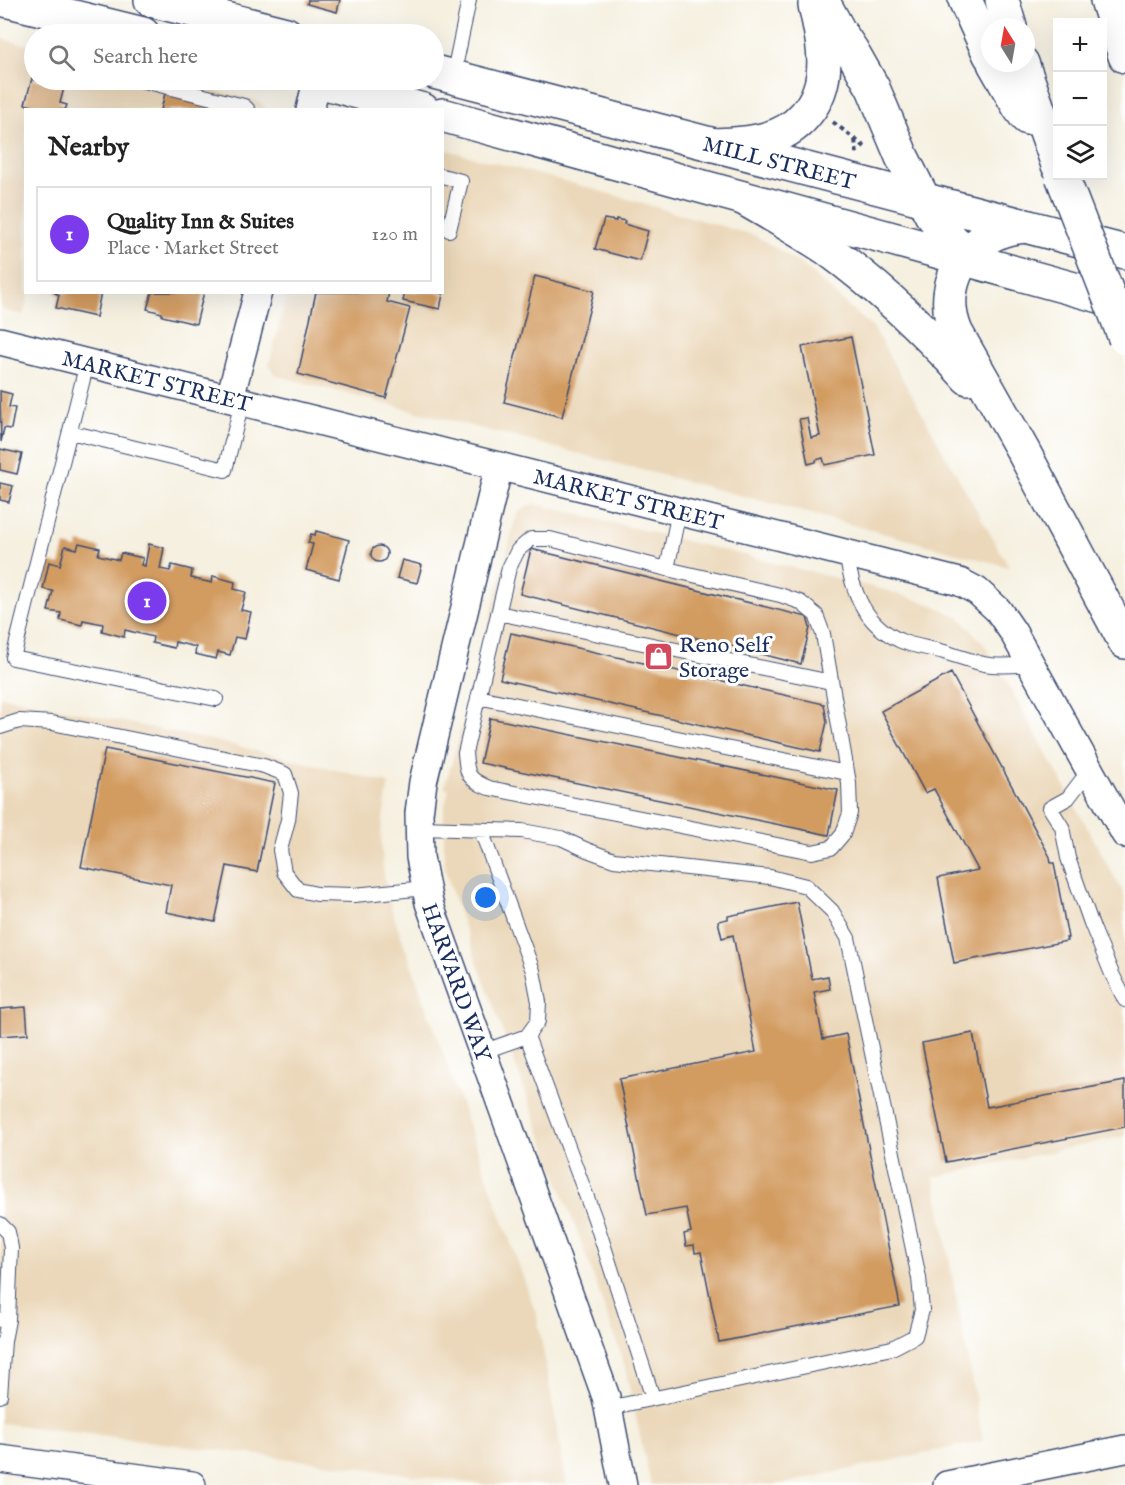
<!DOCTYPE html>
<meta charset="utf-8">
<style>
:root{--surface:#fff;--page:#f2f2f2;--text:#222;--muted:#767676;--line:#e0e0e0;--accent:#7c3aed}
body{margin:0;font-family:"IM FELL English",serif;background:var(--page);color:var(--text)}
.controls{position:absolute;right:18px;top:18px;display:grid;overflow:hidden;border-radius:0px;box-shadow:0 6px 24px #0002}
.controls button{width:54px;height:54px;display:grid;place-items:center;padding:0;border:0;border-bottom:2px solid var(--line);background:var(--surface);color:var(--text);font:30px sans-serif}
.compass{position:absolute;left:981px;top:18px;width:54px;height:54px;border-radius:50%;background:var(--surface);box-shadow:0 6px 24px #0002;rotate:349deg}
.you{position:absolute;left:486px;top:898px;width:21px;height:21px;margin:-15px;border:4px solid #fff;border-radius:50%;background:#1a73e8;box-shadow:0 0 0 9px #1a73e833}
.badge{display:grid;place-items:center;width:39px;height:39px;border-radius:50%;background:var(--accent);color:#fff;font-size:20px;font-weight:700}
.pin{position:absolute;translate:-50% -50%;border:3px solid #fff;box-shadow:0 2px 6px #0006}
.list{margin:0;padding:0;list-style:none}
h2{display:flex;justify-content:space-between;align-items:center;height:78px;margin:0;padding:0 24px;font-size:26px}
h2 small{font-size:20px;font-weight:400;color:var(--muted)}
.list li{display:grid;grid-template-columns:39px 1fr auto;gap:18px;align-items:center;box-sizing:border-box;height:96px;margin:0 12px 12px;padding:0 12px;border:2px solid var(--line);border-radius:0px}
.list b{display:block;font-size:22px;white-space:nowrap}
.list p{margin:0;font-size:20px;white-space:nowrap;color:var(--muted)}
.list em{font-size:20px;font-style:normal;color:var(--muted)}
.icon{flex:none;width:33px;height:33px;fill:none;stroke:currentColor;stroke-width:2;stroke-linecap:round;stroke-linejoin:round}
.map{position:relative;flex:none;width:1125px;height:1485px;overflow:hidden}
.search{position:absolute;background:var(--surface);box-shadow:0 6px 24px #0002;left:24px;top:24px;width:420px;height:66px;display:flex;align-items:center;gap:15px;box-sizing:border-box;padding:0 21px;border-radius:33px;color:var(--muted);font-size:22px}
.panel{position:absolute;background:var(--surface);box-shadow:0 6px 24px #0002;left:24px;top:108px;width:420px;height:186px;border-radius:0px}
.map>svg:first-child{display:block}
.built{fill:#ebd8ba}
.building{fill:#d29b61}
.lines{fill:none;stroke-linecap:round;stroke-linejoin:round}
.service-casing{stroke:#3c4c72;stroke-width:16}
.minor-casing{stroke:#3c4c72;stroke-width:30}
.secondary-casing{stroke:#3c4c72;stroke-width:36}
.motorway-casing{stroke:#3c4c72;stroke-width:36}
.path{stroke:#3c4c72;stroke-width:4;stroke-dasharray:4.5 4.5;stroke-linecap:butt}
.service{stroke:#fff;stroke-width:14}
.minor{stroke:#fff;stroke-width:27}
.secondary{stroke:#fff;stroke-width:33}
.motorway{stroke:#fff;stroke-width:33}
.motorway-bridge-casing{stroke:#3c4c72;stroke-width:36;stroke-linecap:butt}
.motorway-bridge{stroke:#fff;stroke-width:33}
.labels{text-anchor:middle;stroke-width:6;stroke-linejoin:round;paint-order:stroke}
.street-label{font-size:22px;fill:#1b2f5e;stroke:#fff}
.poi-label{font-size:22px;fill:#1b2f5e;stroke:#fff;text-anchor:start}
</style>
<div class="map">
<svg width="1125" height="1485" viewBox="0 0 1125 1485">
<rect width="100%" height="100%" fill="#fff"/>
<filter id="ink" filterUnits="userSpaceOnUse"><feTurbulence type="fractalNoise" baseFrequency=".0167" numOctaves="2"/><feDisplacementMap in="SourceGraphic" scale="12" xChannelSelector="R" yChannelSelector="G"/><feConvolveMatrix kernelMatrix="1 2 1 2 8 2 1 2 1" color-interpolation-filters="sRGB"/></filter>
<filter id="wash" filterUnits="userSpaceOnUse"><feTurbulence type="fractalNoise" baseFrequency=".008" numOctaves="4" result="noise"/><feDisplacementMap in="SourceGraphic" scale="24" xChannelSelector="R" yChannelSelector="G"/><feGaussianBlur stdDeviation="1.35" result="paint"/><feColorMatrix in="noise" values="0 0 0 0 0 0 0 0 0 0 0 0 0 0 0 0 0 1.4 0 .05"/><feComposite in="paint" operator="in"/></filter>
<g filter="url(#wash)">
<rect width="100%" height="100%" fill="#f5f0e0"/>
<path class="built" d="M0,38l34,9v33h139l87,22 6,7 -240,1v182l3,1 -6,22 -23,-6z
M443,149l139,37 174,50 45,28 73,65 135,238 -201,-54 -533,-138 -6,-10 18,-72 155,-1z
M536,504l352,87 45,14 27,13 23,25 24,39 118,214v240l-191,41 49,264 -207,44h-125l-27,-121 -30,-86 -140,-379 -8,-27 -2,-17v-45l5,-21 -5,-1 15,-49 56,-218 4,-10 10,-6z
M0,696l220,46 169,41 -8,48 2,39 9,41 145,405 30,169h-82l-129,-18 -356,-44z"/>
<g id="blocks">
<path class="building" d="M308,0h32l-3,12 -30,-8z
M34,71v9h32l-6,23 7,2 -2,5h-20l-20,-6z
M166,89l60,18v3h-65z
M604,219l12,2v-2l9,2 -1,3 24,7 -8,30 -45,-12z
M535,276l59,15 -32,126 -58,-15z
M53,292h48l-5,25 -40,-9 3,-13z
M152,292h52l-8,32 -34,-8v-3l-15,-4z
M316,292h73l-2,10 23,6 -24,90 -88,-24z
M405,292h31l7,2 -3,15 -37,-8z
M851,337l24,118 -50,10 -2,-7 -7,2v2l-8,2 -9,-45 8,-1 4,20 9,-2 -18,-89z
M0,391l12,3 -3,13 6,1 -4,21 -7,-1 -3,14z
M0,449l22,5 -5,20 -17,-4z
M0,483l13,3 -4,16 -9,-2z
M316,531l33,9 -10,39 -33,-9 7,-26 -5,-1 3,-9 4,1z
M79,543l21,5 -2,7 21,5 2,-7 22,5 -2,7 4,1 4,-22 15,4 -4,21 10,2 2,-6 20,5 -1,8 21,5 1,-7 22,6 -1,7 12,3 -5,18 10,2 -6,27 -10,-2 -5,18 -12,-3 -2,7 -21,-5 1,-7 -21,-5 -1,6 -22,-5 1,-6 -28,-7 -1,7 -22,-6 1,-7 -20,-4 -1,5 -22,-5 1,-7 -13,-2 5,-20 -10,-2 6,-27 11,3 5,-19 12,3z
M371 554a8 8 0 1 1 16 0a8 8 0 1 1-16 0Z
M531,549l276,68 3,11 -9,36 -281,-70z
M402,560l20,5 -5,18 -20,-5z
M511,633l313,71 3,18 -7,30 -320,-73z
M951,673l99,184 1,6h3l14,75h-2l1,3 -113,22 -16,-85 40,-8 -44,-81 -9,4 -44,-82z
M490,718l348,72 -9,45 -349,-72z
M105,749l170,34 -18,89 -30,-6 -12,56 -49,-10 5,-27 -90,-18z
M797,902l15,77 16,-3 2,13 -16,3 9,47 23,-5 54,272 -181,36 -18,-90 -6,1 -1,-8 -8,1 -2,-12 7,-2 -5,-24 -39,7 -28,-136 137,-27 -23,-117 -11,3 -4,-17 10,-2v-3z
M26,1007l2,27 -28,2v-27z
M973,1033l14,74 138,-26v46l-179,35 -24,-119z"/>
</g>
</g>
<g filter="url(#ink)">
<use href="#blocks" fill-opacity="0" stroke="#3c4c72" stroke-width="1.5"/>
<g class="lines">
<defs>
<path id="service" d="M453,77l16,-77
M140,80l104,26 4,4
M442,176l19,5 -12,49
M87,363l-74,295 203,41
M70,432l155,38 17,-68
M846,553c6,37 17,70 53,87 11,6 32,8 45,12 13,4 27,9 40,12 15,3 32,1 47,0
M667,569l113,26 20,7 16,13 7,19 26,149 1,30 -7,21 -12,14 -19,4 -323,-64c-21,-9 -22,-12 -24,-35l44,-185 9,-18 13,-11h19l117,30 12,-58
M498,613l333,69
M478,697l369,76
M0,727l19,-6 33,2 212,43 21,8 6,19 -3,27 -8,30 4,22 14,18 19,4 37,1 72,-7
M1091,773l-10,8 -13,17 -18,10 12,19 6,31 23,65 21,51 13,26
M420,828l102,3 39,7 26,12 27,10 156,17 36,9 26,25 16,27 71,340 3,32 -7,26 -23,12 -284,60
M481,830l52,141 6,31 -1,19 -11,15
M482,1052l45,-16 68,183 58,179
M0,1224l8,8 3,16 -3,72
M0,1320h8l-4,21 -4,55"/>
<g id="minor">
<path d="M310,110l7,-30"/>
<path id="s1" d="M0,341l960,241 17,9 21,19 15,22 112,202"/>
<path d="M230,398l28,-106"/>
<path id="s2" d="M499,466l-76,316 -4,31 1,44 9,46 177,494 17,88"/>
<path d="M0,1459l192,26"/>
<path d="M947,1485l178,-36"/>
</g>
<g id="secondary">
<path d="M5,0l138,34"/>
<path d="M151,0l135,34"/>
<path id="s3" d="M434,72l691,180"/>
<path d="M315,80l108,30"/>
<path d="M442,115l683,188"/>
</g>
<path id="motorway" d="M822,0l18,33 12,18 21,37 29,69 29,57 22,27 30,22
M965,0l25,55
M1002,0l8,27
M1107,0l18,56
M994,63l25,44 8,11
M1022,63l36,102
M715,145c17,-1 35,-1 51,-6 15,-4 29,-12 39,-24 28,-32 19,-72 10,-110
M743,198c28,16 56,32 83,50 52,38 99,82 142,130
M1025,226c-11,1 -21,3 -31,8 -38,18 -54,60 -38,98l66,117 103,193"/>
</defs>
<use href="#service" class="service-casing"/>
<use href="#minor" class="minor-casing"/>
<use href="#secondary" class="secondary-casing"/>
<use href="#motorway" class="motorway-casing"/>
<path class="path" d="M833,122l32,25
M855,140l2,14"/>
<use href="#service" class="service"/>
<use href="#minor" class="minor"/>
<use href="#secondary" class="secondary"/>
<use href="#motorway" class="motorway"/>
<defs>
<path id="motorway-bridge" d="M1062,176l63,162"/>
</defs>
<use href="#motorway-bridge" class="motorway-bridge-casing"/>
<use href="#motorway-bridge" class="motorway-bridge"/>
</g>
</g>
<defs>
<symbol id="shop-square" viewBox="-11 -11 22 22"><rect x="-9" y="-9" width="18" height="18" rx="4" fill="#d1495b" stroke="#fff"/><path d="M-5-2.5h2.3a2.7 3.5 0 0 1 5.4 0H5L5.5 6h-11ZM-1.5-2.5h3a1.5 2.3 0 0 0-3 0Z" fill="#fff"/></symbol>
</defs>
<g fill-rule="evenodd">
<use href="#shop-square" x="642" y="640" width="33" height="33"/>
</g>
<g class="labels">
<g class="street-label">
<text dy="8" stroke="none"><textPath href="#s3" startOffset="357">MILL STREET</textPath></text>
<text dy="8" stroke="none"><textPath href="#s1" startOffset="162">MARKET STREET</textPath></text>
<text dy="8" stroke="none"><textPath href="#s1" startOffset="648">MARKET STREET</textPath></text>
<text dy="8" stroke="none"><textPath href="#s2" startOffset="531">HARVARD WAY</textPath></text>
</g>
<g class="poi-label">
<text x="679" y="652">Reno Self<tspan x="679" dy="25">Storage</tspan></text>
</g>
</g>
</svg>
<div class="controls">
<button>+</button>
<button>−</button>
<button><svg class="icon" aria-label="layers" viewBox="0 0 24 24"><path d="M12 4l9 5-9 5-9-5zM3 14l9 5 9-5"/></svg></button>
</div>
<svg class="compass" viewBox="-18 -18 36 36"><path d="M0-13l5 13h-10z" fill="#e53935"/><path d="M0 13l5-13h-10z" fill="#767676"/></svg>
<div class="you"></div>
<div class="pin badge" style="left:147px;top:601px">1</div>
<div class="search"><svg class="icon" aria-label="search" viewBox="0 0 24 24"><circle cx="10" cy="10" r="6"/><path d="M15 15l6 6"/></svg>Search here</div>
<section class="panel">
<h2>Nearby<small></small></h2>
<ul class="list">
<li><span class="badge">1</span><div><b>Quality Inn &amp; Suites</b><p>Place · Market Street</p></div><em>120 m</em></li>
</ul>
</section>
</div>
